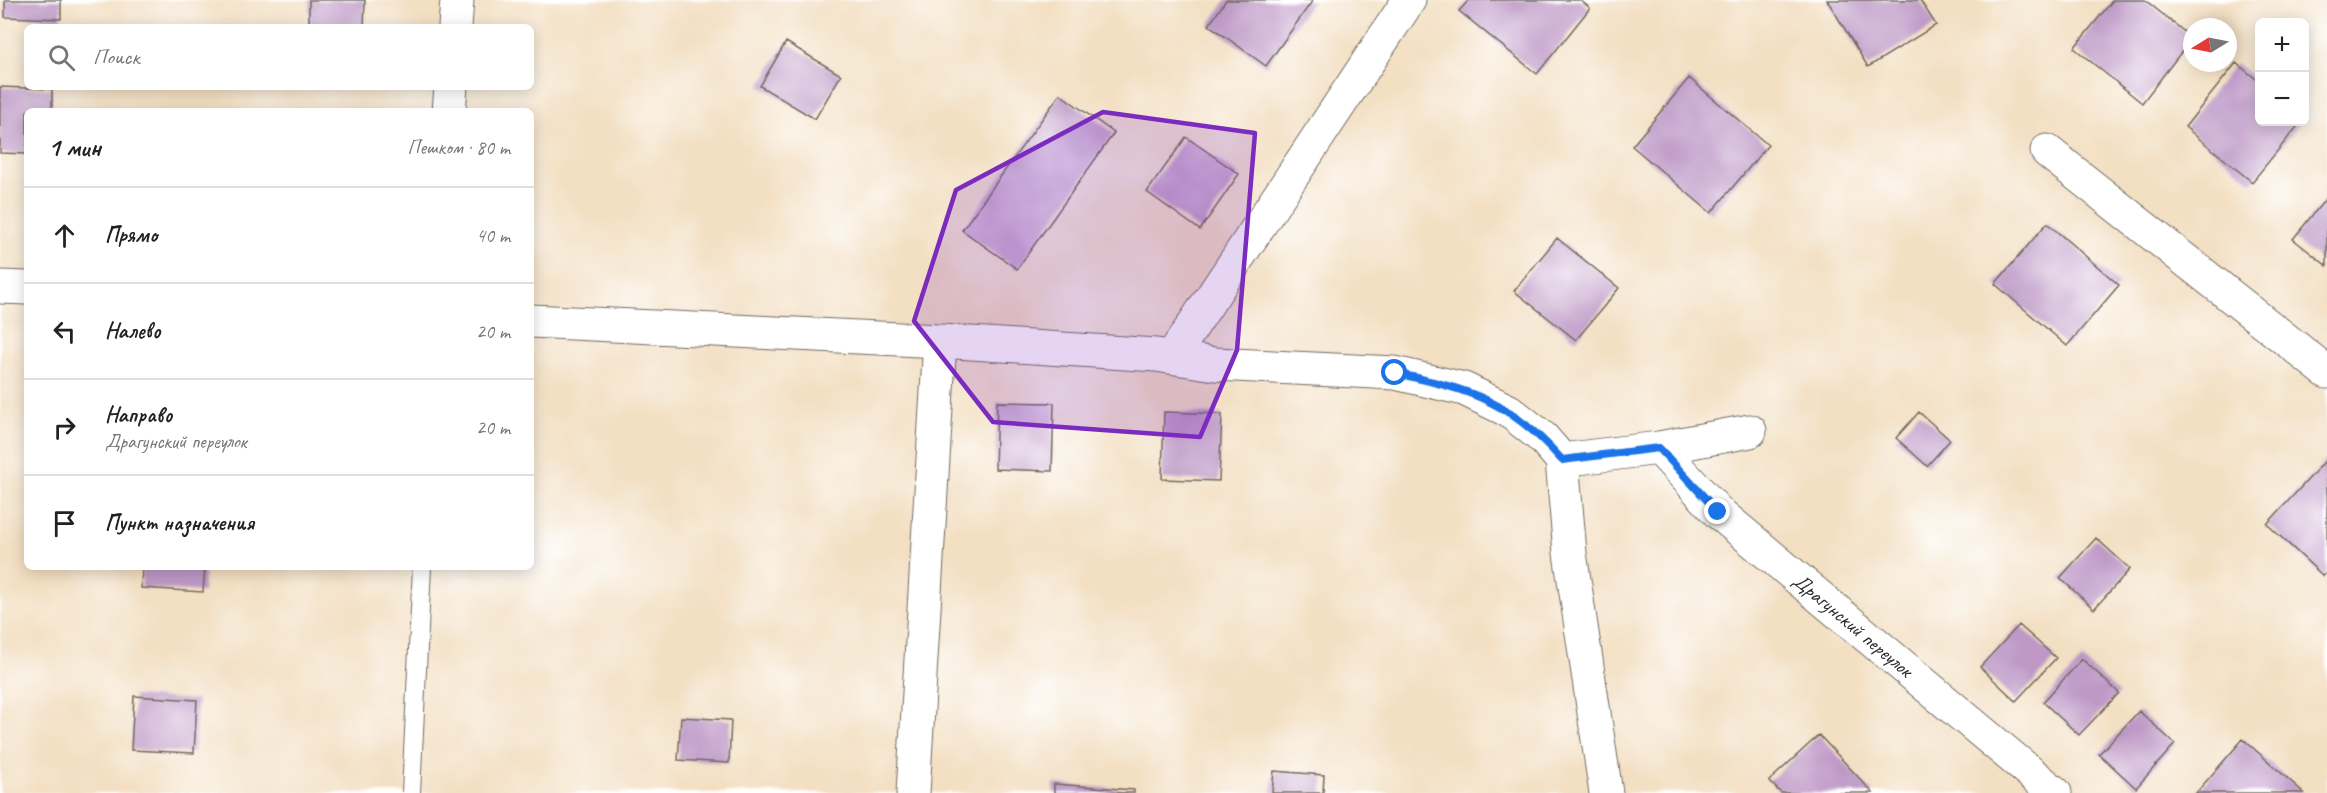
<!DOCTYPE html>
<html lang="ru">
<meta charset="utf-8">
<style>
:root{--surface:#fff;--page:#f2f2f2;--text:#222;--muted:#767676;--line:#e0e0e0}
body{margin:0;font-family:Caveat,sans-serif;background:var(--page);color:var(--text)}
.controls{position:absolute;right:18px;top:18px;display:grid;overflow:hidden;border-radius:9px;box-shadow:0 3px 15px #0003}
.controls button{width:54px;height:54px;display:grid;place-items:center;padding:0;border:0;border-bottom:2px solid var(--line);background:var(--surface);color:var(--text);font:30px sans-serif}
.compass{position:absolute;left:2183px;top:18px;width:54px;height:54px;border-radius:50%;background:var(--surface);box-shadow:0 3px 15px #0003;rotate:260deg}
.stop{position:absolute;width:18px;height:18px;margin:-14px;border:4px solid #1a73e8;border-radius:50%;background:#fff}
.stop.end{background:#1a73e8;border-color:#fff;box-shadow:0 2px 6px #0008}
.list{margin:0;padding:0;list-style:none}
h2{display:flex;justify-content:space-between;align-items:center;height:78px;margin:0;padding:0 24px;font-size:26px}
h2 small{font-size:20px;font-weight:400;color:var(--muted)}
.list li{display:grid;grid-template-columns:39px 1fr auto;gap:18px;align-items:center;box-sizing:border-box;height:96px;padding:0 24px;border-top:2px solid var(--line)}
.list b{display:block;font-size:22px;white-space:nowrap}
.list p{margin:0;font-size:20px;white-space:nowrap;color:var(--muted)}
.list em{font-size:20px;font-style:normal;color:var(--muted)}
.icon{flex:none;width:33px;height:33px;fill:none;stroke:currentColor;stroke-width:2;stroke-linecap:round;stroke-linejoin:round}
.map{position:relative;flex:none;width:2327px;height:793px;overflow:hidden}
.search{position:absolute;background:var(--surface);box-shadow:0 3px 15px #0003;left:24px;top:24px;width:510px;height:66px;display:flex;align-items:center;gap:15px;box-sizing:border-box;padding:0 21px;border-radius:9px;color:var(--muted);font-size:22px}
.panel{position:absolute;background:var(--surface);box-shadow:0 3px 15px #0003;left:24px;top:108px;width:510px;height:462px;border-radius:9px}
.map>svg:first-child{display:block}
.building{fill:#be98c6}
.lines{fill:none;stroke-linecap:round;stroke-linejoin:round}
.lane-casing{stroke:#716a60;stroke-width:20}
.street-casing{stroke:#716a60;stroke-width:35}
.lane{stroke:#fff;stroke-width:18}
.street{stroke:#fff;stroke-width:33}
.route{stroke:#1a73e8;stroke-width:8}
.marked{fill:#7b2cbf;fill-opacity:0.2;stroke:#7b2cbf;stroke-width:4.5;stroke-linejoin:round}
.labels{text-anchor:middle;stroke-width:4.5;stroke-linejoin:round;paint-order:stroke}
.street-label{font-size:21px;fill:#2b2b2b;stroke:#fff}
</style>
<div class="map">
<svg width="2327" height="793" viewBox="0 0 2327 793">
<rect width="100%" height="100%" fill="#fff"/>
<filter id="ink" filterUnits="userSpaceOnUse"><feTurbulence type="fractalNoise" baseFrequency=".0167" numOctaves="2"/><feDisplacementMap in="SourceGraphic" scale="12" xChannelSelector="R" yChannelSelector="G"/><feConvolveMatrix kernelMatrix="1 2 1 2 8 2 1 2 1" color-interpolation-filters="sRGB"/></filter>
<filter id="wash" filterUnits="userSpaceOnUse"><feTurbulence type="fractalNoise" baseFrequency=".008" numOctaves="4" result="noise"/><feDisplacementMap in="SourceGraphic" scale="24" xChannelSelector="R" yChannelSelector="G"/><feGaussianBlur stdDeviation="1.35" result="paint"/><feColorMatrix in="noise" values="0 0 0 0 0 0 0 0 0 0 0 0 0 0 0 0 0 1.4 0 .05"/><feComposite in="paint" operator="in"/></filter>
<g filter="url(#wash)">
<rect width="100%" height="100%" fill="#f3dfc2"/>
<g id="blocks">
<path class="building" d="M5,0h56v19l-56,-2z
M309,0h56l-1,27h-55z
M1226,0h87l-47,66 -57,-41z
M1469,0h111l10,8 -53,66 -78,-63z
M1827,0h93l16,25 -68,42z
M2113,0h32l47,38 -50,65 -68,-55z
M786,42l55,33 -26,44 -55,-33z
M2236,63l24,19v40h41l-49,60 -67,-55z
M1689,78l79,67 -57,68 -79,-67z
M0,87l52,2v22h-25v43l-27,-1z
M1060,94l54,39 -97,136 -55,-39z
M1186,137l53,37 -39,56 -53,-38z
M2327,197v69l-34,-27z
M2047,223l72,62 -52,61 -72,-62z
M1557,238l62,50 -43,52 -62,-49z
M997,402l57,1 -2,68 -57,-2z
M1164,412l58,2 -3,67 -57,-2z
M1919,412l31,28 -23,26 -31,-28z
M2327,459v113l-4,4 -56,-52z
M2096,538l34,31 -36,40 -34,-31z
M142,567h63l-2,25 -62,-4z
M2019,625l37,33 -40,43 -36,-34z
M2082,659l37,34 -40,42 -36,-33z
M134,696l63,4 -3,53 -63,-3z
M2139,711l36,33 -39,44 -37,-34z
M681,717l50,3 -2,43 -51,-3z
M1819,735l54,58h-92l-12,-12z
M2243,739l61,54h-108z
M1274,771l50,4 -1,18h-51z
M1054,784l80,6v3h-80z"/>
</g>
</g>
<g filter="url(#ink)">
<use href="#blocks" fill-opacity="0" stroke="#716a60" stroke-width="1.5"/>
<g class="lines">
<defs>
<path id="lane" d="M411,793l11,-226"/>
<path id="street" d="M455,27l2,-27
M449,111l2,-24
M2047,151l280,221
M0,287l27,1
M531,321l409,20 216,14 59,9 180,9 69,16 45,22 34,27 19,22 8,93 36,240
M1172,357l237,-357
M1659,448l59,64 337,281
M1562,460l97,-12 91,-17
M913,793l27,-452"/>
</defs>
<use href="#lane" class="lane-casing"/>
<use href="#street" class="street-casing"/>
<use href="#lane" class="lane"/>
<use href="#street" class="street"/>
</g>
</g>
<g class="lines" filter="url(#ink)">
<path class="route" d="M1395,373c76,17 114,27 167,87l97,-12 59,64"/>
</g>
<path class="marked" d="M1103,112l152,21 -18,217 -37,87 -207,-15 -79,-101 42,-131z"/>
<g class="labels">
<g class="street-label">
<text transform="translate(1853 625) rotate(40)" y="7">Драгунский переулок</text>
</g>
</g>
</svg>
<div class="controls">
<button>+</button>
<button>−</button>
</div>
<svg class="compass" viewBox="-18 -18 36 36"><path d="M0-13l5 13h-10z" fill="#e53935"/><path d="M0 13l5-13h-10z" fill="#767676"/></svg>
<div class="stop" style="left:1395px;top:373px"></div>
<div class="stop end" style="left:1718px;top:512px"></div>
<div class="search"><svg class="icon" aria-label="search" viewBox="0 0 24 24"><circle cx="10" cy="10" r="6"/><path d="M15 15l6 6"/></svg>Поиск</div>
<section class="panel">
<h2>1 мин<small>Пешком · 80 m</small></h2>
<ul class="list">
<li><svg class="icon" aria-label="ahead" viewBox="0 0 24 24"><path d="M12 20V5M6 11l6-6 6 6"/></svg><div><b>Прямо</b></div><em>40 m</em></li>
<li><svg class="icon" aria-label="left" viewBox="0 0 24 24"><path d="M17 20v-9H6M10 6l-5 5 5 5"/></svg><div><b>Налево</b></div><em>20 m</em></li>
<li><svg class="icon" aria-label="right" viewBox="0 0 24 24"><path d="M7 20v-9h11M14 6l5 5-5 5"/></svg><div><b>Направо</b><p>Драгунский переулок</p></div><em>20 m</em></li>
<li><svg class="icon" aria-label="arrive" viewBox="0 0 24 24"><path d="M6 21V4h12l-3 4 3 4H6"/></svg><div><b>Пункт назначения</b></div></li>
</ul>
</section>
</div>
